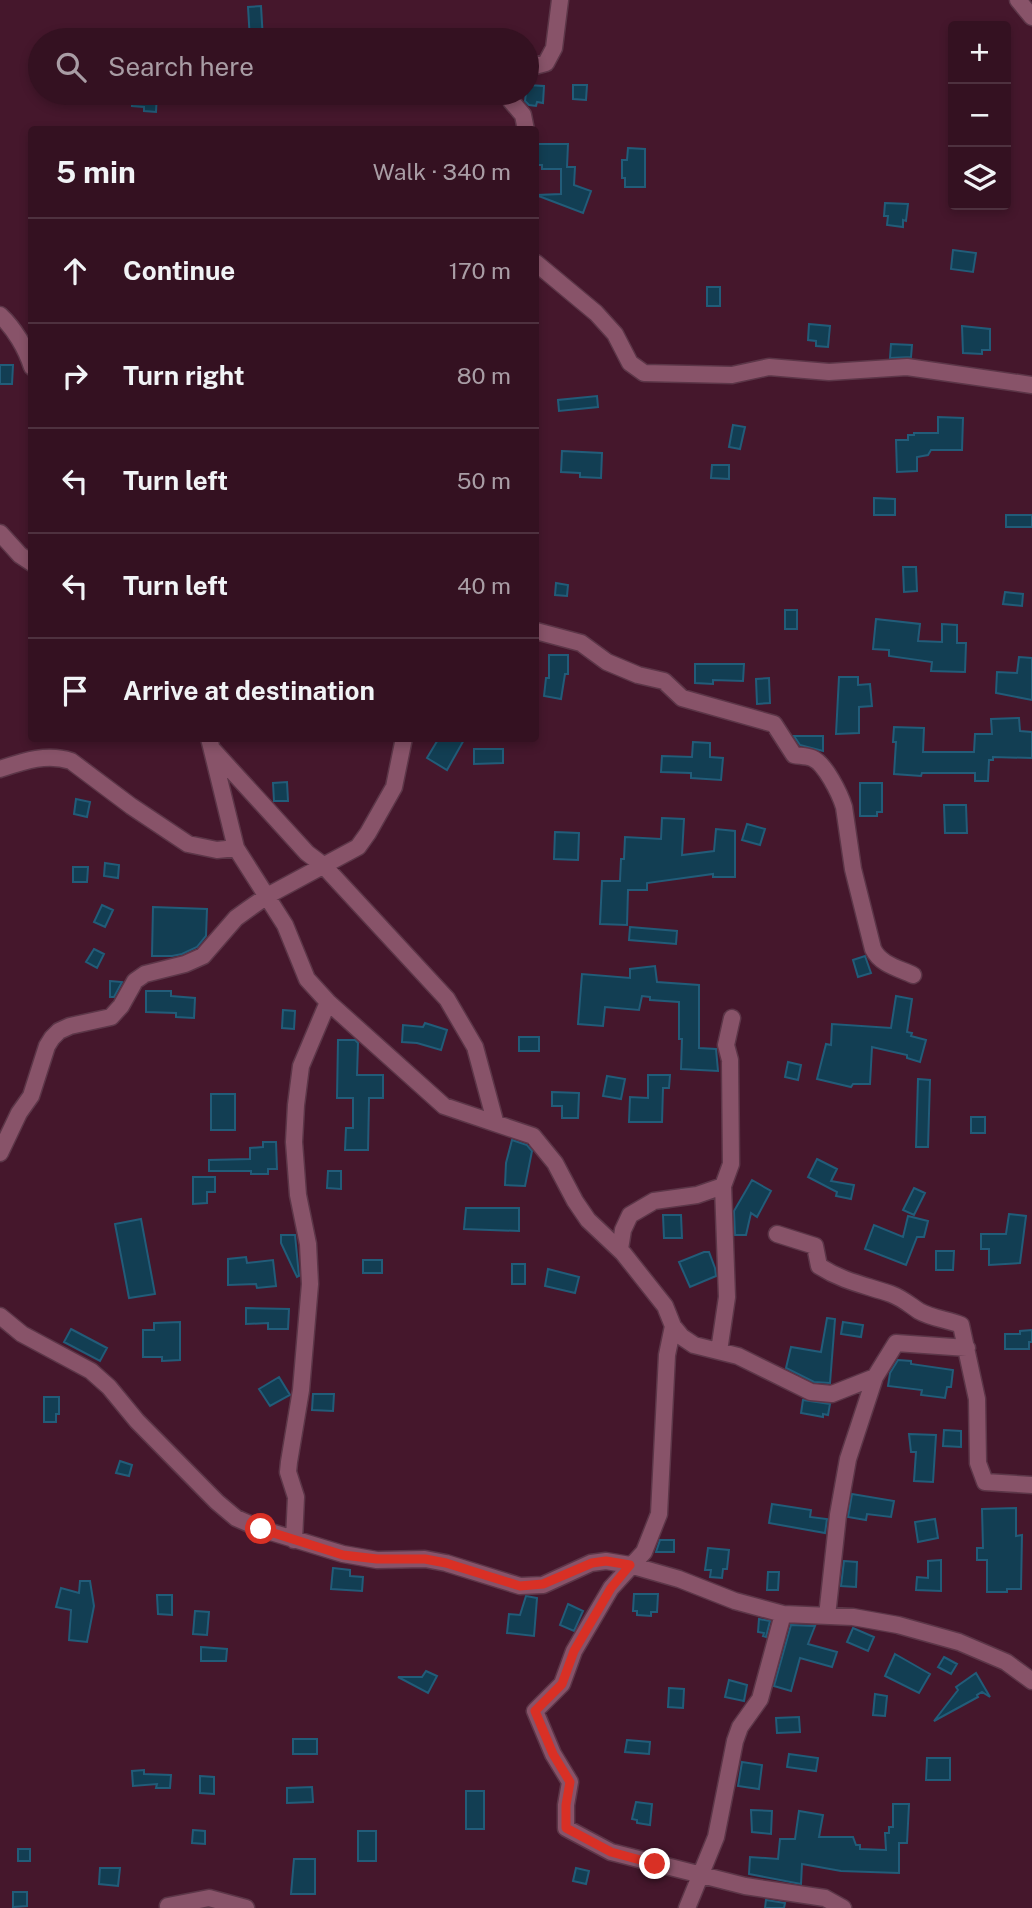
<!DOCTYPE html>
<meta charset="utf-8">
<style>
:root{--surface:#341121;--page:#3c1a2a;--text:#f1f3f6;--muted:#a99da5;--line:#4e313f}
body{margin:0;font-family:"Public Sans",sans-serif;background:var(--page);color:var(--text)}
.controls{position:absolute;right:21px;top:21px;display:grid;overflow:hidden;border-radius:7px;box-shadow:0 4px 10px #0003}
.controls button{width:63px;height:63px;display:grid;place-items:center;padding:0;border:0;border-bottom:2px solid var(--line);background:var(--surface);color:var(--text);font:35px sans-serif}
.stop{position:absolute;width:21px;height:21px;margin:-16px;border:5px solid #d93025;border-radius:50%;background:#fff}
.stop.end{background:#d93025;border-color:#fff;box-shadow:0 2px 7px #0008}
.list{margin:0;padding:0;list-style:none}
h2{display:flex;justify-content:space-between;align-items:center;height:91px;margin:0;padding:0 28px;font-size:30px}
h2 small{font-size:23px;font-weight:400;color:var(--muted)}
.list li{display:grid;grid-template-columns:46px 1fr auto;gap:21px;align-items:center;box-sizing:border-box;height:105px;padding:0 28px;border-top:2px solid var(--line)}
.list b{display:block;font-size:26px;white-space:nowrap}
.list em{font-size:23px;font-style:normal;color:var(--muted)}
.icon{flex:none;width:38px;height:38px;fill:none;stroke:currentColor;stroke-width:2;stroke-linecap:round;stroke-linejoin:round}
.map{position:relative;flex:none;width:1032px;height:1908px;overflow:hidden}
.search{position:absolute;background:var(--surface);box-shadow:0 4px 10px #0003;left:28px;top:28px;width:511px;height:77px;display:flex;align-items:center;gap:18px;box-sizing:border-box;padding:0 24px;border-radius:38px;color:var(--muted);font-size:26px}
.panel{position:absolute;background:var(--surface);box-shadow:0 4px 10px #0003;left:28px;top:126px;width:511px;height:616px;border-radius:7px}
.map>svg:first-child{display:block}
.building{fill:#123e53;stroke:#225c79;stroke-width:2}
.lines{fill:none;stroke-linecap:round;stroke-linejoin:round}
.minor-casing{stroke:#5c3648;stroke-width:19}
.minor{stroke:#885369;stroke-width:16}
.route{stroke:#d93025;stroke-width:9}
</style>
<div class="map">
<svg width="1032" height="1908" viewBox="0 0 1032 1908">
<rect width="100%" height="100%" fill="#45172c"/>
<path class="building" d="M261,6l2,34h-13l-2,-33z
M527,85l17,1 -1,17 -6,-1 -1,4 -7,-1 -4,-4z
M573,85h14l-1,15 -13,-1z
M133,93h24l-1,19 -12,-1v-4l-12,-1z
M536,144h32l-1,23h8l-1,18 17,6 -8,22 -47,-18 25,-1v-25h-19v-4h-6z
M628,148l17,1v38h-20v-9h-3v-18h5z
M885,203l23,1 -2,17 -3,-1v7l-16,-2 1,-9h-4z
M953,250l23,3 -3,19 -22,-3z
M707,287h13v19h-13z
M809,324l21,2 -2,21 -12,-1v-5l-8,-1z
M962,326l28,3v21h-8v4l-19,-1z
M891,344l21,1 -1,12 -21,1z
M0,365h13l-1,19h-12z
M597,396l1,11 -39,4 -1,-11z
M938,417l25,1 -1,32h-31l-3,5 -11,2v14l-20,1 -1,-32h12v-5h6v-2h24z
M733,425l12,2 -5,22 -11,-2z
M562,451l40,2 -1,25 -21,-1v-4l-19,-1z
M712,465h17v14l-18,-1z
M874,498l21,1v16h-21z
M1006,515h26v12h-26z
M903,567h13l1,24 -13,1z
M556,583l12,2 -1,11 -12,-1z
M1005,592l18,2 -1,12 -19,-2z
M785,610h12v19h-12z
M876,619l44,5 -2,17 24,1v-18l15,1v18h9l-1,29 -34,-1 1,-9 -43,-6v-6l-16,-1z
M549,655h19v19h-3l-4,25 -17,-3 2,-18h3z
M1019,657l13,1v42l-36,-7 1,-21 20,1z
M695,664h49l-1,17 -30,-1v4l-18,-1z
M839,677h19v8l12,-1 2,22 -13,1v26l-23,1z
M769,678l1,25 -13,1 -1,-25z
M1019,718l1,13 12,1v26l-39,-1v3h-4l-1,21h-13v-8h-53l-1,3 -27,-2 2,-32h-3l1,-15 30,1 -1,24h51l1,-18h17l-1,-15z
M794,736h29v15l-23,-6z
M439,738h26l-18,32 -20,-12z
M693,742l17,1v14l13,1 -2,22 -30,-2v-5l-30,-1 1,-16 30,1z
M474,749h29v14l-29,1z
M287,782l1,19h-14l-1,-18z
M860,783h22v29h-5v4h-17z
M76,799l14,3 -3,15 -13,-3z
M944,805h22l1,28h-22z
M662,818l22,1 -2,36 32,-4 2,-22 19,2v46h-22v-3l-66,9v7h-19l-1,35 -27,-1 2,-43h18l1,-22h3l1,-22 36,2z
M747,824l18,5 -5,16 -18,-5z
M555,832l24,1 -1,27 -24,-1z
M105,863l14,2 -1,13 -14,-2z
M73,867h15l-1,15h-14z
M102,905l11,5 -8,17 -11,-5z
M153,907l54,2 -1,27 -9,11 -15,7 -10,2h-20z
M630,927l47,4 -1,13 -47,-4z
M94,949l10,5 -7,14 -11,-6z
M865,956l6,17 -13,4 -5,-17z
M655,966l2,16 42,3v63l17,1 2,22 -37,-2 1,-30h-3v-37l-29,-2v-3l-8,-1 -3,14 -34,-3 -2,19 -25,-2 4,-50 48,4v-9z
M110,981l12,1 -8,15h-4z
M146,991h25v5l24,2 -1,20 -18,-1v-4l-30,-1z
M896,996l16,3 -5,33 5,1 -1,3 15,4 -6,22 -13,-4v-3l-35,-8 -2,37h-17l-2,3 -34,-8 9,-35 5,1 1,-21 59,4z
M283,1010l12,1 -1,18 -12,-1z
M425,1023l22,7 -6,20 -24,-7 -15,-1 1,-17 20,2z
M519,1037h20v14h-20z
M338,1040h17l3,3 -1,32h26v23h-14l-1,52h-23l1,-22h7v-30h-16z
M788,1062l13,3 -3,15 -13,-3z
M648,1075h22l-1,13h-6l-1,34h-33l1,-25 18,1z
M607,1076l18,3 -4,20 -18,-3z
M918,1079l12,1 -2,67h-12z
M552,1092l27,1 -1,25h-16v-12h-10z
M211,1094h24v36h-24z
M971,1117h14v16h-14z
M512,1140l15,5 5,6 -7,35 -20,-1 1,-22z
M263,1142h13l1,27h-9v5h-17v-3h-42v-11l41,-1v-11l13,-1z
M817,1159l20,10 -6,12 23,4 -3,14 -15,-3 1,-4 -29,-15z
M328,1171h13v18l-14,-1z
M193,1177h22v15h-8v11l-14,1z
M752,1180l19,11 -14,26 -6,-4 -5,22h-11l-1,-24z
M914,1188l11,5 -11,22 -11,-5z
M466,1208h53v23l-55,-2z
M1009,1214l17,2 -6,47 -31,2v-16h-8v-15h25z
M663,1215h18l1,23h-18z
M908,1216l20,5 -4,16h-7l-11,28 -41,-16 9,-24 29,12z
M141,1219l14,75 -26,4 -14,-74z
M281,1235h14l4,41 -2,1 -16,-34z
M936,1251h18l-1,19h-17z
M704,1252h5l6,16 1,8 -26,11 -11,-25z
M246,1257l1,6 26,-3 3,26 -19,2 -1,-4 -28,1v-26z
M363,1260h19v13h-19z
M512,1264h13v20h-13z
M548,1269l31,8 -4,16 -30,-7z
M246,1308l43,1 -1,20h-20v-6l-22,1z
M827,1318l8,1 -5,64 -16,-1 -28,-14 5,-21 30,5z
M180,1322v38l-18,1v-4h-19v-27h11v-7z
M843,1322l20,3 -2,12 -20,-3z
M71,1329l36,19 -7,13 -36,-19z
M1032,1330v12h-3v7h-24v-15h15v-3z
M898,1360l13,1v3l42,6 -2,17h-4l-2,11 -24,-3 1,-5 -34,-4 2,-13z
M279,1377l11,18 -20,11 -11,-17z
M313,1394h21l-1,17 -21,-1z
M44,1397h15v17h-3v8h-12z
M803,1400l27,4 -2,11 -5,-1v3l-22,-4z
M944,1430l17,1v16l-18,-1z
M909,1434l27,1 -3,47 -19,-1 2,-29h-5z
M120,1461l12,4 -3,11 -13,-3z
M852,1494l42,7 -3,16 -24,-3 -1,6 -18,-3z
M772,1504l39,6 -1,7 17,2 -2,14 -56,-10z
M1016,1508v28l6,-1 -1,54h-14v3h-20v-32h-10v-12h6l-1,-39z
M935,1519l3,19 -20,4 -3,-20z
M660,1540h14v12h-18z
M708,1548l21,2 -2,19h-4l-1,9 -12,-1 1,-7h-6z
M941,1560v31l-25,-1 1,-13 11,1v-17z
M844,1561l13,1 -1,25 -15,-1z
M333,1568l17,2v6l13,1 -1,14 -31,-2z
M768,1572h11l-1,18h-11z
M80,1581h10l4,25 -7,36 -18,-2 2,-30 -15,-3 5,-19 18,5z
M634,1594h24l-1,18h-6v4l-14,-1v-4h-4z
M157,1595h15v20l-14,-1z
M526,1596l11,2 -3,38 -27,-3 2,-19 11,1z
M568,1604l15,7 -9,20 -14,-6z
M195,1611l14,1 -2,23 -14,-1z
M759,1619l11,2 -4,16 -3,-1 1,-3 -6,-1z
M791,1625l24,1 -7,18 29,8 -5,15 -32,-9 -9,33 -17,-5z
M853,1628l21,9 -6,14 -21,-9z
M201,1647l26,2 -1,12h-25z
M895,1654l35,20 -11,19 -34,-17z
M944,1657l13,7 -6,10 -13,-7z
M426,1671l11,5 -9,17 -30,-16h24z
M976,1673l14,24 -8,-5 -5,3 1,2 -44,24 24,-31 -2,-3z
M729,1680l18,5 -3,16 -19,-4z
M669,1688l15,1 -1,19 -15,-1z
M875,1694l12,2 -2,20 -12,-1z
M799,1717l1,15 -23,1 -1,-15z
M293,1739h24v15h-24z
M627,1740l23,2 -1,12 -24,-2z
M789,1754l29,4 -2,13 -29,-4z
M927,1758h23v22h-24z
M742,1762l20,3 -3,24 -21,-3z
M144,1770v4l27,1 -1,13h-14l1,-4 -24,2 -1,-15z
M200,1776l14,1v17l-14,-1z
M312,1787l1,15 -26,1v-15z
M466,1791h18v38h-18z
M636,1802l16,2 -2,21 -13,-2v-3l-5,-1z
M893,1804h16l-2,39h-8v30l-58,-2 -39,-7 -1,20 -52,-10 1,-17 28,2 2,-20h15l4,-28 24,4 -4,22h34l3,8h4v4l26,1 -1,-17h4v-6h4z
M751,1810l21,1 -1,23 -19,-2z
M193,1830l12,1v13l-13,-1z
M358,1831h18v30h-18z
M18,1849h12v12h-12z
M294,1859h21v35h-24z
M100,1868h20l-2,18 -19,-2z
M576,1868l13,3 -3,13 -13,-3z
M13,1892h14v14l-14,1z
M766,1900l19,3 -1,5h-19z"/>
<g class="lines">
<defs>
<path id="minor" d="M1018,0l14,17
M527,68l19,-5 8,-15 6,-48
M511,93v8l12,14 3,15
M536,263l60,50 19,21 15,29 14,10 88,2 37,-8 60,5 78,-5 125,18
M0,315c14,13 26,33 32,52
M0,533l20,22 12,8
M536,631l45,12 26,19 31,13 26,6 18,17 92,26 20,31c6,1 13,1 18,3 13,5 28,36 32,49l9,62 20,80c7,15 25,19 40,26
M209,738l27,110 49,77 22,54 21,23 116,104 89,30 22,27 20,38 13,19 35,33 42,53 8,20 9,11 12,8 44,11 73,36 21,2 43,-17 21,-34 71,5
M212,749l95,104 16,12 124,134 28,48 20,74
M0,769c24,-8 47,-16 71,-8l60,45 57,38 29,6 19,-2
M0,1153l19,-40 12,-17 16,-50 5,-8 7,-7 11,-5 41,-9 10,-11 14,-25 10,-7 40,-10 18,-8 33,-38 11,-8 20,-14 91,-49 10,-14 26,-46 10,-49
M777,1234l38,12 4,20c25,16 46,19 72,28 11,4 19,11 28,17 12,7 30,9 42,14l16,74 1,64 7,19 47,3
M620,1249l3,-19 7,-15 24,-14 43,-6 26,-9
M0,1316l22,18 69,37 18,16 28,34 80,81 19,16 25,11 82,25 34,6 48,-1 21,4 74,23 23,-1 48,-22 15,-2 24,4 49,14 56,22 48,13 70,3 45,8 61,17 47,20 26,19
M673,1326l-6,29 -8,159 -15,38 -33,36 -37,63 -12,33 -27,27 18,43 17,28 -4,23v23l45,24 134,34 80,12 18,10
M719,1351l8,-54 -4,-111 8,-22 -1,-104 -4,-15 6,-27
M294,1540l2,-43 -8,-25 1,-10 12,-72 9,-106 -2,-40 -10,-49 -4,-53 2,-37 5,-39 27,-64
M827,1616l11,-101 10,-56 27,-82
M169,1908l-1,-2 41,-8 37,10
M687,1908l29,-71 19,-96 5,-14 20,-28 23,-85"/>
</defs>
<use href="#minor" class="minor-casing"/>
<use href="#minor" class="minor"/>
</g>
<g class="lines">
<path class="route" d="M261,1529l82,26 34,4h48l21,4 74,23 23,-2 49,-21 14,-2 24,4 -19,23 -37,63 -12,33 -27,27 18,43 17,28 -4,23v23l45,24 44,12"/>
</g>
</svg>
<div class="controls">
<button>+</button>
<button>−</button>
<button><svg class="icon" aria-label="layers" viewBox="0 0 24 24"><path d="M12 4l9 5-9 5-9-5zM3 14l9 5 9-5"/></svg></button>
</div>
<div class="stop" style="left:261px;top:1529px"></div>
<div class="stop end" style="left:655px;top:1864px"></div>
<div class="search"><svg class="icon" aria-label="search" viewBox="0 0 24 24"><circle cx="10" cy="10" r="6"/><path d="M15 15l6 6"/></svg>Search here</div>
<section class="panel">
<h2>5 min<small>Walk · 340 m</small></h2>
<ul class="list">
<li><svg class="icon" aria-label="ahead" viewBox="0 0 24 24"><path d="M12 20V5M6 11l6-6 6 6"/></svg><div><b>Continue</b></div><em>170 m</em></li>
<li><svg class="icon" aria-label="right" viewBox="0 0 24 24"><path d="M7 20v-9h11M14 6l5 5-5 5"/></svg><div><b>Turn right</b></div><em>80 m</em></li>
<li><svg class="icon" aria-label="left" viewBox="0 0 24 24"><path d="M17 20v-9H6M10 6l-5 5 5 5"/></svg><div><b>Turn left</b></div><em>50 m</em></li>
<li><svg class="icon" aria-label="left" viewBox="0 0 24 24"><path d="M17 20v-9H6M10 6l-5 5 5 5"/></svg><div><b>Turn left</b></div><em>40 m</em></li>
<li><svg class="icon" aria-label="arrive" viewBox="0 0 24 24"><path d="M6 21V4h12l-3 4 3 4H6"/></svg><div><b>Arrive at destination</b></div></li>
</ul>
</section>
</div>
